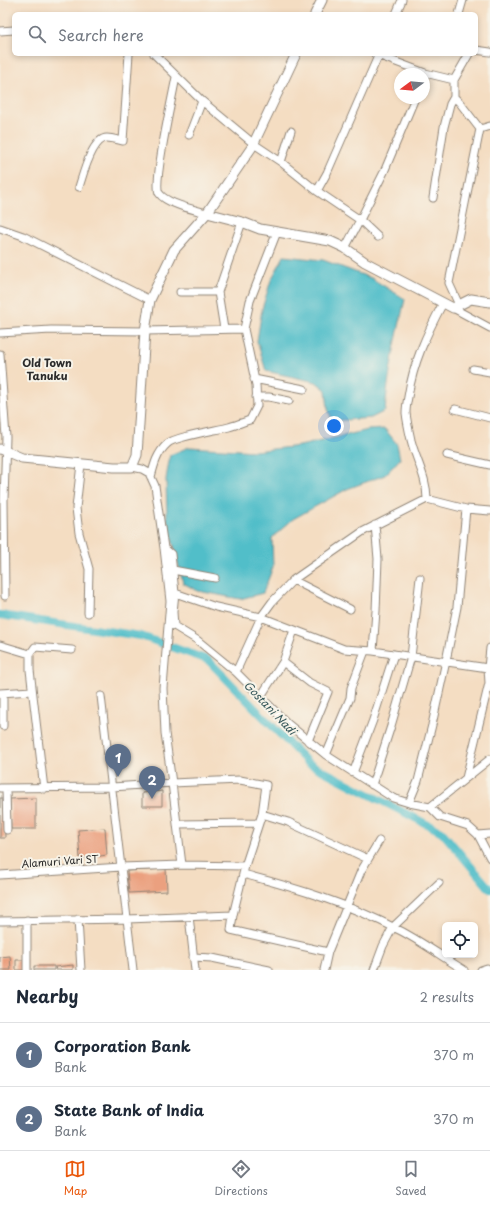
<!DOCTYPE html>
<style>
:root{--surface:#fff;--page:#f2f2f3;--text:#1f2937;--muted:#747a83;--line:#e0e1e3;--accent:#ea580c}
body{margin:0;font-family:"Playpen Sans",sans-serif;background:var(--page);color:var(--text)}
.controls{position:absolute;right:12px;bottom:12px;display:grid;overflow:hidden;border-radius:6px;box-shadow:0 2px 6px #0003}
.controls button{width:36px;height:36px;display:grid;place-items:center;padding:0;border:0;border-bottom:1px solid var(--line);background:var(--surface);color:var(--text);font:20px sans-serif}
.compass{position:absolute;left:394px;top:68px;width:36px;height:36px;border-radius:50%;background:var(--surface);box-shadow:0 2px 6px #0003;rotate:254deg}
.you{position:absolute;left:334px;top:426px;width:14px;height:14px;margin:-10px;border:3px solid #fff;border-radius:50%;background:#1a73e8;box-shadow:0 0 0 6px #1a73e833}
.badge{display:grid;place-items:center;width:26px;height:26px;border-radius:50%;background:var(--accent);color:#fff;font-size:13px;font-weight:700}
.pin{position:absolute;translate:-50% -33px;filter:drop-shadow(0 1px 2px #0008)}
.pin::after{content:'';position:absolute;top:21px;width:14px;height:12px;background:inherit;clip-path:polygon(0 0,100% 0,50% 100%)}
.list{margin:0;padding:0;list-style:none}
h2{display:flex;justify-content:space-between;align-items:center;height:52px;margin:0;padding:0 16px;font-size:17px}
h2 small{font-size:13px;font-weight:400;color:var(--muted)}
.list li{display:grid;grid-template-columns:26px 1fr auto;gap:12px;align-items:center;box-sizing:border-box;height:64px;padding:0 16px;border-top:1px solid var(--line)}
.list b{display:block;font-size:15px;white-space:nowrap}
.list p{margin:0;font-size:13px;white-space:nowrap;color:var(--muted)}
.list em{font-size:13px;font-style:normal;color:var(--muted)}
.icon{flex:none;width:22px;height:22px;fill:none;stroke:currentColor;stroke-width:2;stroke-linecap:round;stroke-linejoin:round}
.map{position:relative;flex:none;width:490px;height:970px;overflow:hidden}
.search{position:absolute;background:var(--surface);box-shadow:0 2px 6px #0003;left:12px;right:12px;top:12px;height:44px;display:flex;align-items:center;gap:10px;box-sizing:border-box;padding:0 14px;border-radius:6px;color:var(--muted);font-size:15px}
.sheet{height:180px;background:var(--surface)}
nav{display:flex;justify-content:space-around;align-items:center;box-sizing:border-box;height:56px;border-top:1px solid var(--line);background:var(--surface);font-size:11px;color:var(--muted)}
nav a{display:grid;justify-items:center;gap:2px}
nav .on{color:var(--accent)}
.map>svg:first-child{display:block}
.water{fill:#51bec9;stroke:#3e747a}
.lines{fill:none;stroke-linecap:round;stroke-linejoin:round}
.canal{stroke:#51bec9;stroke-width:8}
.building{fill:#eba07f}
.minor-casing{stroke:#908476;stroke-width:9}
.major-casing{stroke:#908476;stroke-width:11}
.minor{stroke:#fff;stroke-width:7}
.major{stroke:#fff;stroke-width:9}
.labels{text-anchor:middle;stroke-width:4;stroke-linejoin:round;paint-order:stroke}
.street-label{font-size:10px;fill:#2b2b2b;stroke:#f7f3e8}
.neighbourhood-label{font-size:11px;font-weight:bold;fill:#2b2b2b;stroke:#f7f3e8}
.water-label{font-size:11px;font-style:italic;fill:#36575a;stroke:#f7f3e8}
</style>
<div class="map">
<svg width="490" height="970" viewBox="0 0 490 970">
<rect width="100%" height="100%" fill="#f7f3e8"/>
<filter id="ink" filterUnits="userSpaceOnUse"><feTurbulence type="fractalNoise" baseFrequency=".025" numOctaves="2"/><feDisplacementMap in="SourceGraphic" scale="8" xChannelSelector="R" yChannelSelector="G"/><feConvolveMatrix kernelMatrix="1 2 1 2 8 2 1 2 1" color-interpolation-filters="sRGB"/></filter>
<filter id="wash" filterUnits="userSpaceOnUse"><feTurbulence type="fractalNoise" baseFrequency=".012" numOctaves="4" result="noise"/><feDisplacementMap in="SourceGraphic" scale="16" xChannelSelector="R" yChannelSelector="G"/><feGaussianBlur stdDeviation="0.9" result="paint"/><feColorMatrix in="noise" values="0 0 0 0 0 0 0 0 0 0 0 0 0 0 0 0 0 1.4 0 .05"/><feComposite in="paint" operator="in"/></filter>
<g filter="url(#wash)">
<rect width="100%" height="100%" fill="#f4ddc2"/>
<path class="water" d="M284,256l39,4 48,18 34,21c-8,37 -17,74 -20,112l-14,7 -25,2h-14l-4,-11 -2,-19 -10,-8 -50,-11 -9,-30 5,-32 9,-29z
M385,429l12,15 3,15 -15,16 -38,14 -54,30 -21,19 1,29 -10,26 -23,6 -42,-8 -15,-8 -16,-64 -1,-40 4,-24 19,-8 66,4 45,-5 68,-16z"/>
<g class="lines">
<path class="canal" d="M0,615l141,21 67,24 100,103 134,69 48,57"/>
</g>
<g id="blocks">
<path class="building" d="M162,791v15h-20v-13z
M0,798h4l1,40h-5z
M36,798v31h-25l-1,-30z
M105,828l2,27 -27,4 -2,-29z
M166,869l1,22 -38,2 -2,-22z
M10,956l1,14h-11v-13z
M16,960h10v10h-10z
M73,965v5h-17l-1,-3z
M34,966h20v4h-20z"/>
</g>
</g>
<g filter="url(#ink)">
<use href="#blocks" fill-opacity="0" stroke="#908476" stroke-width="1"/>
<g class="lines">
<defs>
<path id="minor" d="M396,14l6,-14
M459,14l4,-14
M0,31l14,-1
M476,50l14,2
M154,54l48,47 52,43 27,18 36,29 43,29 -15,28
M375,54l50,19 29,7
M176,77c-3,17 -23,105 -17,116 7,11 36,17 48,20
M454,97l6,6 20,26
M480,129l10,-3
M189,135l13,-34
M281,162l10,-31
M79,187c4,-12 13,-49 28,-49 5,0 11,2 16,3l6,-87
M317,191l10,-18 52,-119
M433,198l11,-71 6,-23 4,-7v-17l15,-26
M0,228l23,8 127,64
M378,237l-18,-17 24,-48 31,-74
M180,292h38
M459,305l-10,-22 31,-154
M453,308l37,20
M224,329l-6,-37 24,-70
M0,333l51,-3 94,1 99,-2
M0,354l6,83 -2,63 1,96
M473,369l17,3
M254,379l50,10
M256,397h13l20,4
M455,409l35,9
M447,455l43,10
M81,464l-5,44 3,25 10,36 -1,44
M151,477c3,-12 6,-24 16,-33 6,-7 51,-14 62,-17 7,-2 14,-5 21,-7l7,-14 -1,-21 -12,-56 6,-28 27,-69
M427,499c0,-21 -11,-39 -16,-59 -2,-9 -4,-18 -5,-27 0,-5 1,-11 2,-16 5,-34 19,-64 35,-94
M164,548l7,6 4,39 41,14 45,10 83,32 29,2 115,17
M173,570l42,8
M293,580l57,29
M175,593l-2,19 1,14 23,14 39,32 52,52 38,31 67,43 16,5 21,4 60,-48
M0,645l30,9v16l14,119
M373,651l3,-40 2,-52 -3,-34
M30,654l5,-7 37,3
M283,662l27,21 18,9 -20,49
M236,672l25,-55 11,-15 21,-22 69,-48 65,-33 39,10 24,2
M0,693l32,-2
M3,693v33
M101,696l32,274
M261,696l22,-34 11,-32
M326,755l24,-57 1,-10 14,-37
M353,773l20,-53 21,-66
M466,778l23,-95 -1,-15 2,-20
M372,785l19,-59 20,-69 9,-79
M0,788l112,-1 60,-4 -7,-50 -2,-45 7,-87 -6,-53 -9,-62 -6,-13 -7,-4 -10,-2
M6,789l1,41
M409,803l9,-22 14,-56 14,-64 11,-54 9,-98
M430,807l10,10 28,9 10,9 12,23
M262,814l26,8 80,37
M177,824l82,-1
M478,835l12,-1
M182,865l63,1
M243,874c54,14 106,30 156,56 22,11 43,27 65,40
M0,875l121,-8 61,-2 -10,-82 68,-3 26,5 -4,29 -17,52 -12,49 -106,4 -127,2
M233,915l-2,15 97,22
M189,916l6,54
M78,919l3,51
M193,957l19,1 57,12
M27,970v-50
M324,970l4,-18 33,-81 18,-30
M374,970l9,-24 10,-19 46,-44
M481,970l6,-2"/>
<path id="major" d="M315,14l7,-14
M207,213l35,9 18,7 70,12 15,7 20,14 88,46 18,-9 19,3
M0,449l22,9 92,9h18l5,-12 8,-124 5,-31 24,-50 33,-37 45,-66 44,-93"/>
</defs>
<use href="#minor" class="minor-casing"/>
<use href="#major" class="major-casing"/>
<use href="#minor" class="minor"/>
<use href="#major" class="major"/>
</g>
</g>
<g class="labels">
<g class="street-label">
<text transform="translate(60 861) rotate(-4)" y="4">Alamuri Vari ST</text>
</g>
<g class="neighbourhood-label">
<text x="47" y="367">Old Town<tspan x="47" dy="13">Tanuku</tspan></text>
</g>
<g class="water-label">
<text transform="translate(270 708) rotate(46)" y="4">Gostani Nadi</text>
</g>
</g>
</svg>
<div class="controls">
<button><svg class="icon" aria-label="locate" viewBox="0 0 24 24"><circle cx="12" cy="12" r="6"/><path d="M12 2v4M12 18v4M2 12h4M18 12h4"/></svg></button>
</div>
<svg class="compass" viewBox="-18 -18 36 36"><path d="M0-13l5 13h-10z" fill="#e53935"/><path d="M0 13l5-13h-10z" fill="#747a83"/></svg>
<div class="you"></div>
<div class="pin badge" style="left:118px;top:777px;background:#5c6f8a">1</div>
<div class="pin badge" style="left:152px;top:799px;background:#5c6f8a">2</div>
<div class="search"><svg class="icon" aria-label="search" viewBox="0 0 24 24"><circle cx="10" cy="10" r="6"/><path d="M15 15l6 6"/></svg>Search here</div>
</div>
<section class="sheet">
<h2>Nearby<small>2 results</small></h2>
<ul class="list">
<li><span class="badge" style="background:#5c6f8a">1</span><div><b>Corporation Bank</b><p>Bank</p></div><em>370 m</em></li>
<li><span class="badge" style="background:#5c6f8a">2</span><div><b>State Bank of India</b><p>Bank</p></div><em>370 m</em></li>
</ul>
</section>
<nav>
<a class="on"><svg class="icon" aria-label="map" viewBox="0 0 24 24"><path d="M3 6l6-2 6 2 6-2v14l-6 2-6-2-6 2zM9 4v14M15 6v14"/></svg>Map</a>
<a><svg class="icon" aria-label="directions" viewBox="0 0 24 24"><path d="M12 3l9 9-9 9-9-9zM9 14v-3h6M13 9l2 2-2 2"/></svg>Directions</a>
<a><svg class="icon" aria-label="saved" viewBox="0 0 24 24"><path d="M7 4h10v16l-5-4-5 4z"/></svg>Saved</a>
</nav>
